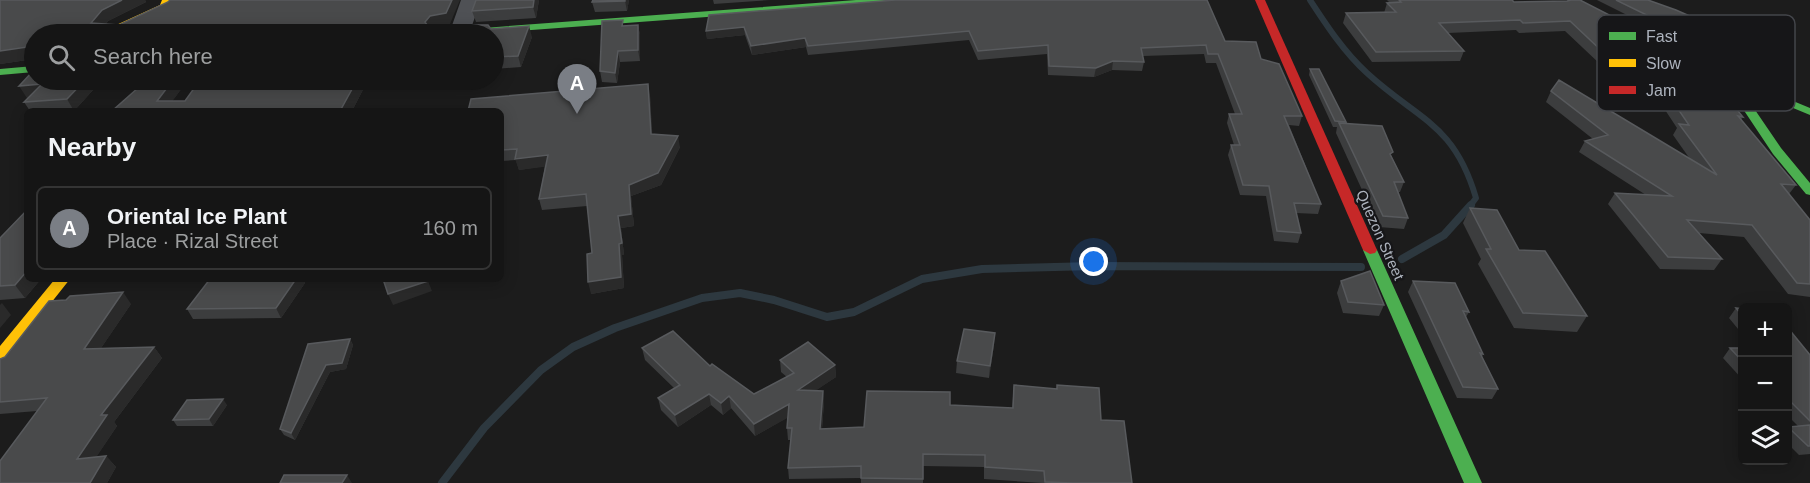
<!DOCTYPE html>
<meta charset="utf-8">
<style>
:root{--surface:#151515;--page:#222;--text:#f1f3f6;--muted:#9d9fa0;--line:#343434;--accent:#7a7e85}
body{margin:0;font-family:Helvetica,sans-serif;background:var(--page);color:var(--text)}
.controls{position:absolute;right:18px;bottom:18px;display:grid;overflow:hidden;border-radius:9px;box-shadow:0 3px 15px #0003}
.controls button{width:54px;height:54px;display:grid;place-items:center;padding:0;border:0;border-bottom:2px solid var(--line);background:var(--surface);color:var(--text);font:30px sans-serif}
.you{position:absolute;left:1094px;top:262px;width:21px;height:21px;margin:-15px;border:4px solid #fff;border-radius:50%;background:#1a73e8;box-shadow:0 0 0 9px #1a73e833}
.badge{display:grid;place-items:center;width:39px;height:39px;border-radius:50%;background:var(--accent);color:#fff;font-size:20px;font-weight:700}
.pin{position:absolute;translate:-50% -50px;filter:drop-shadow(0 2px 3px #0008)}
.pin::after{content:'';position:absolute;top:32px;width:21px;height:18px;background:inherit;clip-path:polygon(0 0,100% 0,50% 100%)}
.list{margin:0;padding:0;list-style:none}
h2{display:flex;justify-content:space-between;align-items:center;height:78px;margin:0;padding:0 24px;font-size:26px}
h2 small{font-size:20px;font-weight:400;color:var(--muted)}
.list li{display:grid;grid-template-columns:39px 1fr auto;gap:18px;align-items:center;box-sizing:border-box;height:84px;margin:0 12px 12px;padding:0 12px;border:2px solid var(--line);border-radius:9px}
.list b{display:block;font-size:22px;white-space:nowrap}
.list p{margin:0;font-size:20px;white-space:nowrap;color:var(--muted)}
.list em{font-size:20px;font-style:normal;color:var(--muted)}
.icon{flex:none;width:33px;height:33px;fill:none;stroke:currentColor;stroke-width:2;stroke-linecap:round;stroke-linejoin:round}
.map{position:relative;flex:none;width:1810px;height:483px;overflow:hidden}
.search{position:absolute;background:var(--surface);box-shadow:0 3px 15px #0003;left:24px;top:24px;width:480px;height:66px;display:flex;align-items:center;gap:15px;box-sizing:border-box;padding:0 21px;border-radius:33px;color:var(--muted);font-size:22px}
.panel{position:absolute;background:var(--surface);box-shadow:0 3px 15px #0003;left:24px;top:108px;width:480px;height:174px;border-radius:9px}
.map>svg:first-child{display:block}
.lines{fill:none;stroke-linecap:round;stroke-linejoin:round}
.stream-far1{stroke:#2d383f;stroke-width:6}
.stream{stroke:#2d383f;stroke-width:8}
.street{fill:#4f5155;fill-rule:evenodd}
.fast{fill:#4caf50;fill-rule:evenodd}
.slow{fill:#ffc107;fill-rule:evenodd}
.jam{fill:#c62828;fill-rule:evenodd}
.wall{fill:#3c3d3e}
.shaded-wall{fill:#2a2a2a}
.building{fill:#494a4b;stroke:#585a5d;stroke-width:1.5}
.labels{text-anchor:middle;stroke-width:4.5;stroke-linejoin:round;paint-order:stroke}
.street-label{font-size:15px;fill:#adb3bd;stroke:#161618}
.key{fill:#161618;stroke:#43454a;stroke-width:1.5}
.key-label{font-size:16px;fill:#adb3bd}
</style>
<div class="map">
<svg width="1810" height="483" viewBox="0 0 1810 483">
<rect width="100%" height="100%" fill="#1c1c1c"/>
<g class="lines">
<path class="stream-far1" d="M1310,0c17,26 34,52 57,73 51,47 87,50 109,125l-6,8"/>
<path class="stream" d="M1402,259l42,-24 27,-30
M442,483l42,-55 57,-58 32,-23 42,-19 87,-30 38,-5 34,7 53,17 27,-5 68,-33 60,-10 111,-3 268,1"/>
<path class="street" d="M461,0h20l-12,34h-20z
M1671,41l63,30 3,5 -3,5h-16l-55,-28 -3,-5 3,-5z"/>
<path class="fast" d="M856,0h43l-5,3 -418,31h-38l5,-3z
M34,66v6l-34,3v-6z
M1726,73l84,35v7l-72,-30 43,63 29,35v12l-4,-1 -33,-40 -52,-78z
M1370,246l7,4 105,233h-18l-101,-233z"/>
<path class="slow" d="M162,0h10l-5,9 -45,21 -5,4h-10l7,-8 46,-21z
M55,279h15l-65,82 -5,2v-17z"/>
<path class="jam" d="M1255,0h10l112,250 -2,3 -5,1 -7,-4z"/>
</g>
<path class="wall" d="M0,0h145l1,2 -38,19 -2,3 13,1 331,-1 -6,1 47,4 41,8 -11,30 -27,2v-35h-460v26v-1l-34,5z
M476,0h63l-3,18 -60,4 -4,-11z
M629,0l-2,11 -32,1 -3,-10z
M713,0h57l-56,4z
M1387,0h125l2,2 53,-1 144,72 -2,3 34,41 -2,3 55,65 -7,9 21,26v77l-22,-3 -44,-57 -45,-4 23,26 -8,11 -54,-1 -52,-65 7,-11 31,2 -67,-43 6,-11 8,-2 -47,-37 5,-11 139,68 -17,-24 4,-7 -43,-65 -34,1 -35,-33 -46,2 -3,-3 -68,3 16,18 -4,10 -88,1 -29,-39 3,-10h38l3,-10h3z
M1597,0h51l87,36 -5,8 -27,9z
M894,1l331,40 36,18 41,57 -3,10 -10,-1 32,79 -3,10 -22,-1 5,20 -3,10 -24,-2 -8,-45 -26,-1 -12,-40 3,-10h3l-7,-22 2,-9h6l-19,-51h-10l-2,-9 -61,2 1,6 -2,9 -30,-1 -18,7 -46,-2 -1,-21 -69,6 -9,-20 -161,15 -2,-8 -54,8 -7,-20 -38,4 -1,-8z
M638,25l2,10v26l-20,1 -3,21 -15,-1 -2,-11 24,-45z
M1310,69l36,53v2l45,32 13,26 -4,10h-2l10,26 -4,11 -25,-2 -43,-94 1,-6h-4l-24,-52z
M34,80h154l-16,21h13l15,-21h168l-16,31h-240l27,-24 -46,3 -19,21h-44l-6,-9 5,-5 -2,1z
M412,80h41l-40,3z
M650,95l2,39 28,13 -19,38 -30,11 3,30 -13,2 3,27h-2l2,33 -33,6 1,-41 -5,-47 -45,4 -3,-11 6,-33 -26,4 -3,-10 -15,1v-50z
M1470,208l49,42 68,66 -10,16 -63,-4 -36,-64 3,-5 -18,-36z
M0,238l27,41h14l-16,19 -25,2z
M210,279h93l2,4 -24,35 -88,1 -6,-10z
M1341,281l43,24 -5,11 -36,-3 -6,-20z
M1413,281l56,31 -3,5 17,37 -1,3 16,32 -6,10 -35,-1 -49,-106z
M131,304l-30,44 53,-1 8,11 -48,64 3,4 -21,31 10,-1 10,11 -9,16 -70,-72 -37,3v-55z
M1736,308l7,1v26l-14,-17z
M1788,328l22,27v99l-11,1 -11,-11v-16l10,-2 -10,-10z
M350,339l3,6 -7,24 -16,3 -35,68 -11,-5 -4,-6z
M994,345l-5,33 -33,-5 1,-12z
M642,348l68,18 44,28 33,-17 -6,-5 -1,-12 55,5 1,12 -20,13 7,1 1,11 -2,27 42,-2 86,-22 62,3 2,-23 43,4v-4l44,35 31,63h-90l-58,-4v-12l-61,-1v17h-62v-5l-72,1 -1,-11 3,-28h-3l-1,-12 1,-11 -33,19 -24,-28 -8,7 -12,-10 -33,22 -17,-17 -3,-12 16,-10 -29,-28z
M1730,348h13v32l-20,-22z
M227,405l-14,21h-36l-4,-6z"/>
<path class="shaded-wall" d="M122,0h23l1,2 -38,19 -10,13 -7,-11 11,-13z
M452,0h8l-10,24 -16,3 -5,6 -4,-11 5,-6z
M534,0h5l-3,18 -3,-11z
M625,0h4l-2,11 -2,-10z
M638,25l2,10v26l-2,-11z
M529,26l3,11 -11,30 -3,-11z
M744,27l1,8 -38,4 -1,-8z
M1735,36l-5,8 -27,9 5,-8z
M805,38l1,9 -54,8 -1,-9z
M27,47l7,12 -34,5v-13z
M618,51l2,11 -3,21 -2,-10z
M1113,61l-1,9 -18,7 2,-9z
M85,80h2l6,10 -19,21 -7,-12z
M173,80h15l-23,31 -8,-10z
M357,80h11l-16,31h-12z
M42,84l8,11 -23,3 -8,-12z
M648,84l2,11 3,50 -2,-11z
M678,136l2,11 -19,38 -30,11 3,30 -13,2 3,27h-2l2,33 -33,6 -3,-12 30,-66 11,-31z
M548,155l3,11 -32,4 -4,-11z
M27,271v8h14l-16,19 -10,-13z
M296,279h7l2,4 -24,35 -5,-10z
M428,281l4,10 -39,14 -5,-11z
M123,292l8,12 -38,56 -9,-11z
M2,303l9,12 -11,13v-23z
M995,333l-1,12 -5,33 1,-12z
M350,339l3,6 -7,24 -16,3 -35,68 -4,-7 35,-68z
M154,347l8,11 -48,64 3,4 -30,45 -10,-12 24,-44z
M835,365l1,12 -37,25 -1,-12z
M823,391l1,11 -3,39 -1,-12z
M709,394l2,11 -33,22 -3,-12z
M729,396l2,12 -8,7 -2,-12z
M223,399l4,6 -14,21 -4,-7z
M789,404l2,12 -36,20 -1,-12z
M106,456l10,11 -9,16h-17z
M347,475l5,8h-10z"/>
<path class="building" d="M0,0h122l-20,10 -11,13 28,2 49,-23 2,-2h282l-6,13 -16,3 -5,6 2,3h61l3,4 38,-3 -11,30 -24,1v-23h-460v17l-5,1 -2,-5 -27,4z
M476,0h58l-1,7 -61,4z
M593,0h32v1l-33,1z
M895,0h312l18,41 31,1 5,17 18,5 23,52h-18l37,88 -27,-1 7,30 -24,-2 -8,-45 -26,-1 -12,-40h9l-11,-31h13l-24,-60h-10l-2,-9 -65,3 3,14 -31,-1 -17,7 -47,-2 -1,-21 -70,6 -9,-20 -161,15 -3,-8 -54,8 -7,-19 -38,4 3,-16z
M1399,0h113l2,2 53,-1 4,-1h9l123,63 8,10 -5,-1 37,45 -5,-1 58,69 -15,-1 29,36v64l-13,-1 -45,-58 -65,-5 35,39 -54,-2 -53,-64 57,3 -87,-55 23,-6 -57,-44 8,-11 158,95 -38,-51 10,1 -49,-72 -35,1 -35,-33 -47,2 -3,-3 -81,3 25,28 -88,1 -30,-39 50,-1 -9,-9 14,-1z
M1616,0h32l28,10 59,26 -27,9z
M623,20l-1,6 16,-1v25l-20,1 -3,22 -15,-2 2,-50z
M1310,69h9l27,53 -11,-1z
M34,70v10h51l-18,19 -43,3 18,-18 -23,2z
M147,80h26l-16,21h28l15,-21h157l-17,31h-228z
M648,84l3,50 27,2 -20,37 -29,12 2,29 -13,2 4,27 -3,1 2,33 -33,5 -1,-28 5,-1 -6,-59 -47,5 9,-44 -33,4 2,-10 -16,1v-39h-33l3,-12z
M1339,123l43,3 11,26 -3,2 14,28h-10l14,36 -25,-2z
M1470,208l27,2 22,40 26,1 42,65 -64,-3 -37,-64h5z
M27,210v61l-12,14 -15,1v-48z
M1370,271l14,34 -36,-3 -7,-21z
M210,279h86l-20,29 -89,1z
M383,279h44l1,2 -40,13z
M1413,281l42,2 14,29 -6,-1 20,43 -3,-1 18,36 -35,-2z
M123,292l-39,57 70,-2 -53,68h6l-30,44 29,-3 -16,27h-90v-22l47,-63 -47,4v-43l5,-2 44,-56 17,-1 4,-4z
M1736,308l7,1v8z
M1788,328l22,27v66l-22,-22z
M964,329l31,4 -5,33 -33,-5z
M673,331l37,35 2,-2 42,30 40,-21 -14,-13 28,-18 27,23 -37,25 25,1 -3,38 44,-2 3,-36 83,1v13l63,3 1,-23 43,4v-4l42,3 2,32 23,1 8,62h-59l-28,-1 -1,-11 -59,-4v-12l-62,-1v25l-62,-1v-12l-73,2 4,-40h-5l2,-24 -35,20 -25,-28 -8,7 -12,-9 -34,21 -17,-17 22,-13 -38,-37z
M350,339l-8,24 -16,2 -35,68 -11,-4 28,-85z
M1730,348h13v14z
M223,399l-14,20 -36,1 14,-20z
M1810,425v21h-2l-20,-19z
M284,475h63l-5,8h-62z"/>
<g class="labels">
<g class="street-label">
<text transform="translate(1380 235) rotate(66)" y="5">Quezon Street</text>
</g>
</g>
<rect x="1597" y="15" width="198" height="96" rx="9" class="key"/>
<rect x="1609" y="32" width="27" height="8" fill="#4caf50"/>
<rect x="1609" y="59" width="27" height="8" fill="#ffc107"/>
<rect x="1609" y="86" width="27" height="8" fill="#c62828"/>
<g class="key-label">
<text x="1646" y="42">Fast</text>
<text x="1646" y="69">Slow</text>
<text x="1646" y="96">Jam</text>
</g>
</svg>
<div class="controls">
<button>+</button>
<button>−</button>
<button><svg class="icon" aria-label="layers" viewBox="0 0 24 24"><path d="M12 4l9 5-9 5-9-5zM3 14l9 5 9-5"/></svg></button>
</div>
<div class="you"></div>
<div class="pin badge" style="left:577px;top:114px">A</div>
<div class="search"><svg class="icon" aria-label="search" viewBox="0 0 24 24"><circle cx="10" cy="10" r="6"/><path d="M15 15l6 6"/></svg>Search here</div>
<section class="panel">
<h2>Nearby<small></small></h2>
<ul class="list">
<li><span class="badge">A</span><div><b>Oriental Ice Plant</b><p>Place · Rizal Street</p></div><em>160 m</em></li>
</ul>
</section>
</div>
